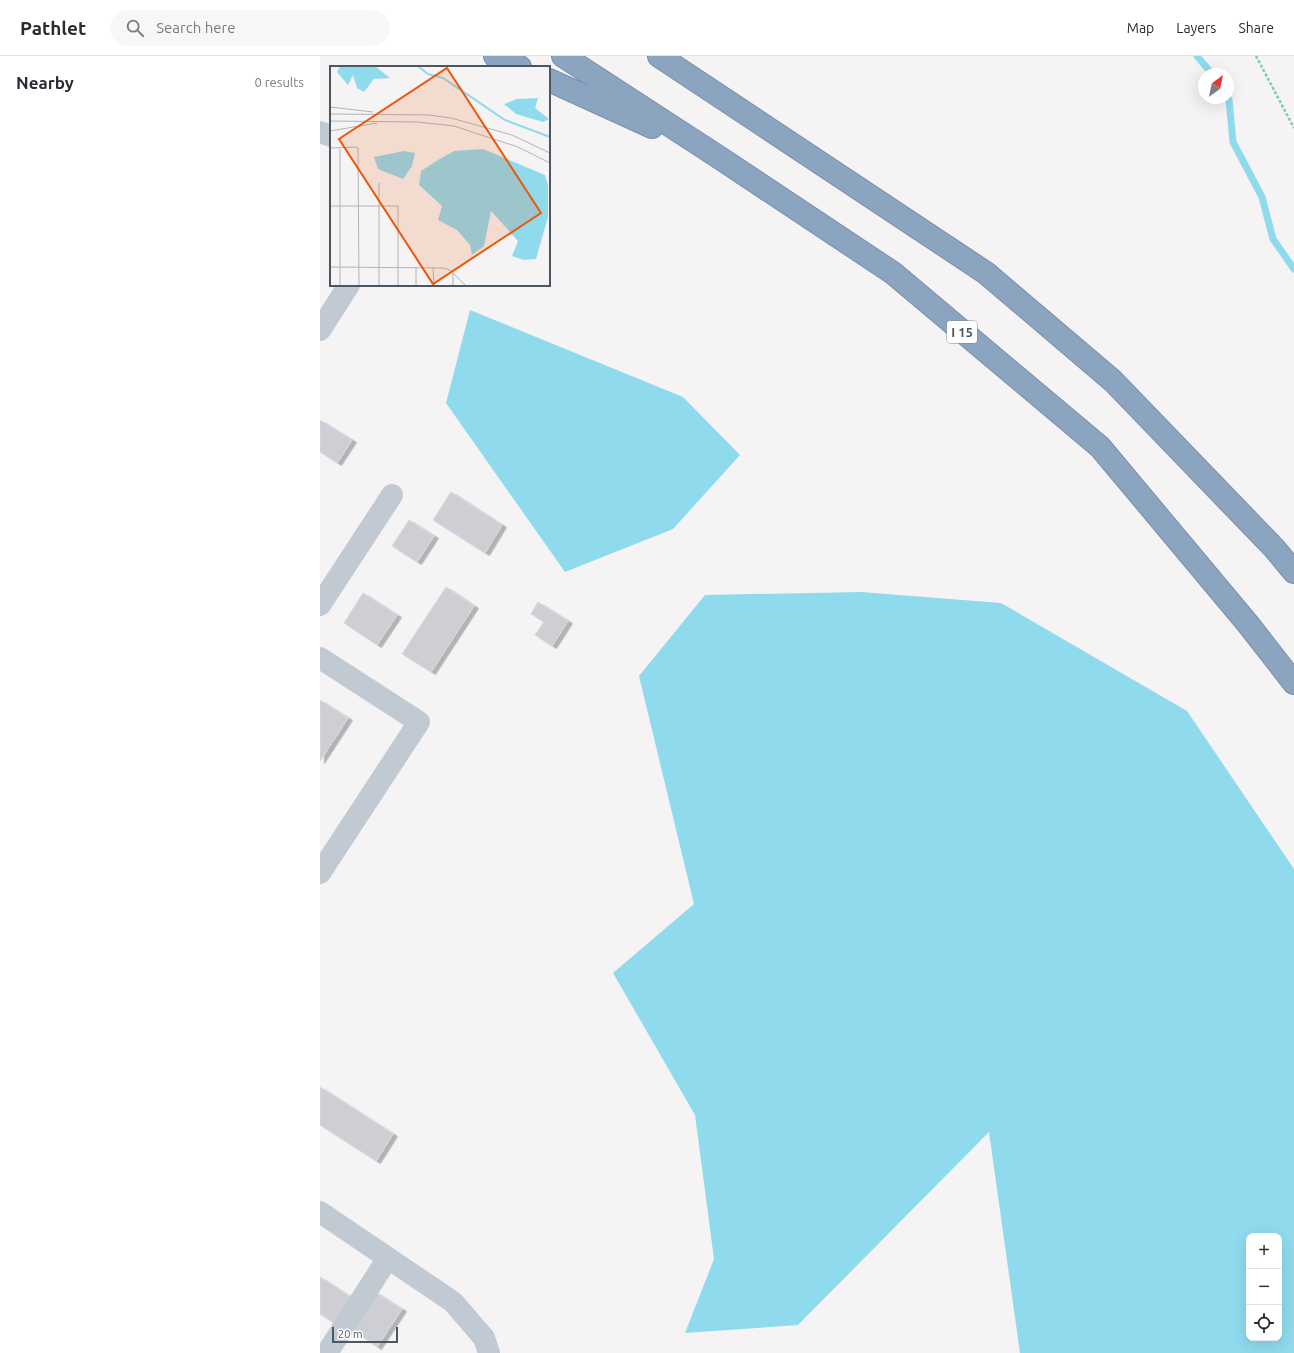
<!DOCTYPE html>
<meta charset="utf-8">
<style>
:root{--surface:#fff;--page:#f7f7f7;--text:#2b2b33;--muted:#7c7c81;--line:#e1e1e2}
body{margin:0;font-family:Ubuntu,sans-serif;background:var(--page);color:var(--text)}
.controls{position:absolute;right:12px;bottom:12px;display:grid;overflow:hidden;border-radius:8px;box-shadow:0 4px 16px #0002}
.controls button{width:36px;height:36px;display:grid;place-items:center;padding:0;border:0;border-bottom:1px solid var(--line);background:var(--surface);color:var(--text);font:20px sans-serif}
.compass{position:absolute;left:878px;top:12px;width:36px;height:36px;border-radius:50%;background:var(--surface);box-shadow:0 4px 16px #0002;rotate:33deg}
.scale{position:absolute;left:12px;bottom:10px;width:66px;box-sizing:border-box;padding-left:4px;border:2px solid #4a5661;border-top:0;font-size:11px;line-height:14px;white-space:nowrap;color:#4a5661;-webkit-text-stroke:3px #fff;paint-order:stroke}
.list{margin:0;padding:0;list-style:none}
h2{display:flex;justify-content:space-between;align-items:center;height:52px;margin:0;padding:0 16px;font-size:17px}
h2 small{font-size:13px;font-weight:400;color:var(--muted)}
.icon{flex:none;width:22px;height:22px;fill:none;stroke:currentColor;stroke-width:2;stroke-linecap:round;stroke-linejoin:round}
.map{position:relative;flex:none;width:974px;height:1297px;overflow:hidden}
header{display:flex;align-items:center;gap:24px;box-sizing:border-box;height:56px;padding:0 20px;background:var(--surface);border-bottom:1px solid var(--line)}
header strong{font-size:19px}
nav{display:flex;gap:22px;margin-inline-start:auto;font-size:14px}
.search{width:280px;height:36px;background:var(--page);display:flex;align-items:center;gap:10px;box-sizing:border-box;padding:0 14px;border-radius:22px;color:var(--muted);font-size:15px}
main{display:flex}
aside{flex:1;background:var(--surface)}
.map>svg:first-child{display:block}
.water{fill:#90daee;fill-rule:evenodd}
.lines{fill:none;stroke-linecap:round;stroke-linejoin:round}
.stream{stroke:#90daee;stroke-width:7}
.building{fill:#cdcfd5;stroke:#d7d9de;filter:url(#shadow)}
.highway-casing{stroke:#7690ad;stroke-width:24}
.path{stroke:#7ad0a6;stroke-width:2.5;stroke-dasharray:3 2;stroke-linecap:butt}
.minor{stroke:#c1cad2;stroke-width:22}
.highway{stroke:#8ba5c1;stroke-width:22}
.labels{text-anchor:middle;stroke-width:3.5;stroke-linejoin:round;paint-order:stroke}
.shield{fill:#fff;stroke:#808990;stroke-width:1}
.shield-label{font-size:13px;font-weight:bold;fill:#4a5661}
.inset-river{fill:none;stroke:#90daee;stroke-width:2}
.inset-road{fill:none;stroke:#b1b4b9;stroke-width:1}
.view{fill:#e8590c;fill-opacity:0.15;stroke:#e8590c;stroke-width:2}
.inset-edge{fill:none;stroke:#4a5661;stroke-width:2}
</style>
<header>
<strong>Pathlet</strong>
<div class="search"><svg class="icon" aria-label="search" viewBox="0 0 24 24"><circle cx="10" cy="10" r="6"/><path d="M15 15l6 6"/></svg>Search here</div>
<nav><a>Map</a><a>Layers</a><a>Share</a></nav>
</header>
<main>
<aside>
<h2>Nearby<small>0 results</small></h2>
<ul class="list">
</ul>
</aside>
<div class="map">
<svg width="974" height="1297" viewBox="0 0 974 1297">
<defs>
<filter id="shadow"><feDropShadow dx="4.5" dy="2.5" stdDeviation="0" flood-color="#0004"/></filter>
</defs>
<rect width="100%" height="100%" fill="#f5f3f3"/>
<path class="water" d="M150,254l213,87 57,58 -67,74 -108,43 -119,-169z
M541,536l140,11 186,108 107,158v484h-274l-31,-221 -191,193 -113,8 29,-74 -19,-144 -82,-142 81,-69 -55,-228 66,-81zM929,1180h30v102h-30z"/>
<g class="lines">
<path class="stream" d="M877,0l15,18
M908,42l1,2 4,42 29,55 11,42 21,30"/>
</g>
<path class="building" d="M0,364l32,20 -15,23 -17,-11z
M131,436l51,33 -17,28 -52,-33z
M89,464l25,16 -17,26 -25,-16z
M126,531l28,19 -43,66 -29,-18z
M43,537l34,22 -20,30 -33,-22z
M218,546l30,19 -16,25 -17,-11 9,-13 -13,-8z
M0,644l28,18 -28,43z
M0,1031l73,47 -17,27 -56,-36z
M0,1221l32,21 -17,26 -15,-10z
M55,1236l27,17 -25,38 -26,-18z"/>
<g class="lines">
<defs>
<path id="highway" d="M175,0l25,11
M243,0l154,100 176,117 207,174 148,177 46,59
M339,0l327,217 127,108 161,167 20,24
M229,24l103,47"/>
</defs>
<use href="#highway" class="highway-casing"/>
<path class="path" d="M936,0l38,72"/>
<path class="minor" d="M0,76l11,4
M0,274l29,-45
M0,549l72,-110
M0,602l99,64 -99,151
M0,1156l133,90 31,36 5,15
M7,1297l61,-95"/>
<use href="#highway" class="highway"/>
</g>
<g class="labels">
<rect class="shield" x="627" y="265" width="30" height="22" rx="3"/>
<g class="shield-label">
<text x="642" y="281">I 15</text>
</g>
</g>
<g transform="translate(10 10)">
<rect width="220" height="220" fill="#f5f3f3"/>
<path d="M10,0h35l15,12 -16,1 -10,13 -7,-4 -4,-13 -5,10 -11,-13zM208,32l-3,10 14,11 -6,3 -27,-8 -12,-10 13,-5zM153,83l62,26 3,10v32l-12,42 -12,1 -12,-4 6,-15 -27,-30 -7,35 -12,9 -2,-10 -13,-15 -19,-10 4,-14 -23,-21 2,-14 17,-11 16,-9zM74,85l11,2 -3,13 -9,13 -25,-10 -4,-12z" fill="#90daee"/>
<path class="inset-river" d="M88,0l10,8 15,4 62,42 45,17"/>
<path class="inset-road" d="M0,41l43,5M0,48l99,1 22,3 61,17 38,18M0,55l88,1 36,4 64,21 32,16M0,65l47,-8M0,82l27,-1 1,2 1,137M10,83v137M49,117v103M0,140h68v80M0,201l114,1 6,2 16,16M103,202l1,18M86,220v-18M123,220v-14"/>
<path class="view" d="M117,2l94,145 -108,71 -94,-145z"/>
<rect width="220" height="220" class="inset-edge"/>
</g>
</svg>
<div class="controls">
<button>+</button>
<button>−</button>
<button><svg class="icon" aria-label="locate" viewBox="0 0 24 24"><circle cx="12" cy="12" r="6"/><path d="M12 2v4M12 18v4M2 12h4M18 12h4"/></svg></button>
</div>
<svg class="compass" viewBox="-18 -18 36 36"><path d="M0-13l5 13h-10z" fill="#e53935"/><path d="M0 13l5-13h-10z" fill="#7c7c81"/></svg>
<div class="scale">20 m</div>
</div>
</main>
